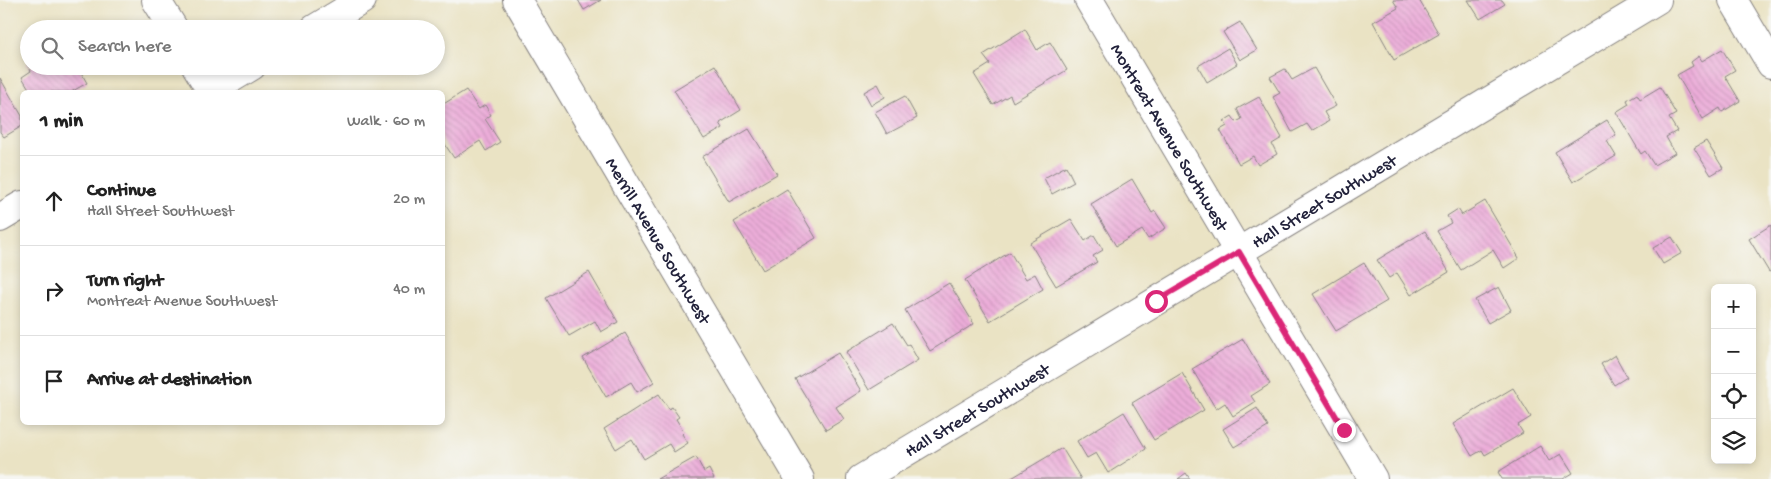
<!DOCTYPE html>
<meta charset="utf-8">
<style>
:root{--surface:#fff;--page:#f2f2f2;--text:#222;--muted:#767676;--line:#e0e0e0}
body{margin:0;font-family:"Gochi Hand",sans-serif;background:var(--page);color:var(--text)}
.controls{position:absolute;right:15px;bottom:15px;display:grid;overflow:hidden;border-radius:8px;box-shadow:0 2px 8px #0003}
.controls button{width:45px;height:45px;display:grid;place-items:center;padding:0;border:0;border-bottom:1px solid var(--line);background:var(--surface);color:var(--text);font:25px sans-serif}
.stop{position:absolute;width:15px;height:15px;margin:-11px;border:4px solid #db2777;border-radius:50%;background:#fff}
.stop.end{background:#db2777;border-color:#fff;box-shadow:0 1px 5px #0008}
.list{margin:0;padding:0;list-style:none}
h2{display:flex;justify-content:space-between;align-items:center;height:65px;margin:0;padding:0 20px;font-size:21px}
h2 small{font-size:16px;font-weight:400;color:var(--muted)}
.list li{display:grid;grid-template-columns:32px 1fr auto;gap:15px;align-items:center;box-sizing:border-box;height:90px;padding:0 20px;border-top:1px solid var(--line)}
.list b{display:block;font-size:19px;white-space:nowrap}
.list p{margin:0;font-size:16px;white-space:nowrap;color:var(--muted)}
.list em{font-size:16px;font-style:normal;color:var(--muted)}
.icon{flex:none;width:28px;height:28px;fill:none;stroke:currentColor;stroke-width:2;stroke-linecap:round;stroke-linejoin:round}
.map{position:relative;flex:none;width:1771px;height:479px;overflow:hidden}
.search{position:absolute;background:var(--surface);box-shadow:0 2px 8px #0003;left:20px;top:20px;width:425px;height:55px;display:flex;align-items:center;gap:12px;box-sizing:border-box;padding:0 18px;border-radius:28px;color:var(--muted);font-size:19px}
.panel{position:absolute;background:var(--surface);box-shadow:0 2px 8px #0003;left:20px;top:90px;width:425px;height:335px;border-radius:8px}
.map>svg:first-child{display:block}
.building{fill:url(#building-back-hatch)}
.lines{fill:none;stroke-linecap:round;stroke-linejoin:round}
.minor-casing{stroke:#868280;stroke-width:30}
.minor{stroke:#fff;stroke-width:28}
.route{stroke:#db2777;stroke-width:6}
.labels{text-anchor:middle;stroke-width:4;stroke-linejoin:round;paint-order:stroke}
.street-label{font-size:18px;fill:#22223b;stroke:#f6f6f2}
</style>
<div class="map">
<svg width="1771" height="479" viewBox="0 0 1771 479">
<defs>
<pattern id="building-back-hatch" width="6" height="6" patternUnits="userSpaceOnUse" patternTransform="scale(1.25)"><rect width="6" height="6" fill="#ecadd9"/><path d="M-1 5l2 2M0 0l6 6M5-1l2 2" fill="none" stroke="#ca95bb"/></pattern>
</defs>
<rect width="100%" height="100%" fill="#f6f6f2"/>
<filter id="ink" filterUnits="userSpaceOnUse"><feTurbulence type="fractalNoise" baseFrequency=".02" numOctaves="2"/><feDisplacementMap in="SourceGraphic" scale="10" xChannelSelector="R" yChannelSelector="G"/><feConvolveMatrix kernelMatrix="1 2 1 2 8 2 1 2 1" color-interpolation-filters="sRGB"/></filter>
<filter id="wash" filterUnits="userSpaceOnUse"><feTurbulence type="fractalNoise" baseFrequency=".0096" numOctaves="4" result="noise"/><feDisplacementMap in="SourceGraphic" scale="20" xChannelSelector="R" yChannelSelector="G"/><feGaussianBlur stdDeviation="1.12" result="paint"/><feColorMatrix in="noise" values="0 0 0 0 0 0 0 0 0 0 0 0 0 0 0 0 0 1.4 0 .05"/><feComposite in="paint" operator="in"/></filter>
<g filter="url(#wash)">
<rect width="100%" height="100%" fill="#eae3c4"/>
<g id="blocks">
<path class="building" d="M578,0h23l-17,10z
M1393,0h26l20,34 -45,26 -21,-38 25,-14z
M1468,0h34l3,4 -25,15z
M1240,22l17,28 -17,10 -17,-28z
M1025,29l12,21 13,-8 17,28 -54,32 -3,-7 -17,10 -19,-31 16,-10 -7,-9z
M1228,48l9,16 -30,18 -9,-16z
M1722,49l13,21 -10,6 15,25 -18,11 -2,-4 -17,11 -26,-44 16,-9 -2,-4 8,-6 3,5z
M29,62v4h37l4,6 8,-5 9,16 -16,9h-40l-9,-15 9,-6 -4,-7z
M715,65l26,45 -21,13 3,5 -19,11 -30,-49z
M1314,68l22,38 -12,6 5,9 -17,10 -5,-7 -15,8 -19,-35 7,-4 -10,-16 15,-8 7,11z
M0,78l22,38v10l-18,11 -4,-5z
M878,84l7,13 -14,8 -7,-13z
M1660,87l16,27 -7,4 8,13 -11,6 9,16 -21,12 -9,-14 -4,3 -25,-42 13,-8 -2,-4 10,-6 3,5z
M466,90l13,19 6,-4 6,10 -6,4 15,23 -14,9 -6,-10 -26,17 -12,-18v-35z
M905,96l12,22 -30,16 -12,-22z
M1259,97l23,41 -10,6 5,10 -19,11 -5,-9 -14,8 -19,-34 7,-4 -3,-5 8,-5 4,6 6,-3 -5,-10z
M1607,120l9,15 -9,6 9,15 -43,26 -18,-30z
M749,129l28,45 -48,28 -27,-45z
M1706,141l17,27 -12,7 -17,-27z
M1066,166l8,16 -22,12 -8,-16z
M1132,179l20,34 3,-2 11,17 -18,11 -6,-9 -26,16 -25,-42z
M787,189l29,49 -53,32 -29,-48z
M1485,201l34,57 -15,10 -11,-18 -32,20 -24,-39 14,-8 -4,-7 11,-7 4,6z
M1071,219l14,22 9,-6 9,15 -10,6 4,6 -41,24 -26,-43z
M1771,225v46l-2,1 -20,-33z
M1425,231l24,41 -38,23 -14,-22 -8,5 -12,-18z
M1672,237l10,16 -19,11 -10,-16z
M1010,252l16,27 9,-5 8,15 -53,32 -25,-41z
M1364,263l23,38 -51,30 -23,-37z
M589,272l29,50 -17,10 -6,-11 -26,15 -23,-38z
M949,283l25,41 -44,27 -25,-41z
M1499,287l12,23 -23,13 -13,-23z
M893,323l14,22 2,-1 9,16 -49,30 -23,-38z
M625,333l29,49 -17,10 -6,-10 -25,15 -23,-39z
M1243,339l27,45 -19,12 4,6 -22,14 -8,-13 -9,6 -24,-40z
M838,353l23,38 -25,16 8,12 -18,11 -31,-51z
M1615,355l12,22 -13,8 -13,-21z
M1182,373l22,37 -50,30 -22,-37z
M1513,388l18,29 -13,8 5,8 -38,22 -3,-5 -10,6 -19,-32z
M659,394l10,15 3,-2 7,10 -3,2 8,13 -2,2 6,9 -14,9 -5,-8 -25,15 -12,-20 -16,10 -12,-20z
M1257,408l11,19 -34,20 -11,-18z
M1124,412l22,37 -38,24 -12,-20 -9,5 -10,-17z
M1540,446l9,15 12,-7 12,19 -10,6h-61l-4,-7z
M1062,448l19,31h-71z
M696,457l8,15 5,-3 5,10h-57z
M1186,473l4,6h-12z"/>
</g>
</g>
<g filter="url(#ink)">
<use href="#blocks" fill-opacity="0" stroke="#868280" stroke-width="1"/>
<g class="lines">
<defs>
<g id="minor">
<path d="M156,0l18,29"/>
<path id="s1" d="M517,0l283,479"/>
<path id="s2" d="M1089,0l284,479"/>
<path d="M1733,0l38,64"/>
<path d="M314,29l48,-29"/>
<path d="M196,66l15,25"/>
<path d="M209,92l43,-26"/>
<path d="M0,218l22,-13"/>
<path id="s3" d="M861,479l796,-479"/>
</g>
</defs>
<use href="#minor" class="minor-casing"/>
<use href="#minor" class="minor"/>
</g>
</g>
<g class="lines" filter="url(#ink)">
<path class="route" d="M1156,301l83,-49 105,178"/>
</g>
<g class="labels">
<g class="street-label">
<text dy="6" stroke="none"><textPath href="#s2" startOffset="159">Montreat Avenue Southwest</textPath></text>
<text dy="6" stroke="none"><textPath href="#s3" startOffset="540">Hall Street Southwest</textPath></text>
<text dy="6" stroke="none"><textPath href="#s1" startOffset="279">Merrill Avenue Southwest</textPath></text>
<text dy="6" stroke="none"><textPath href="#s3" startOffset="135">Hall Street Southwest</textPath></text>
</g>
</g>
</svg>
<div class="controls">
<button>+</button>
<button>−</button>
<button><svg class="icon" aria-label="locate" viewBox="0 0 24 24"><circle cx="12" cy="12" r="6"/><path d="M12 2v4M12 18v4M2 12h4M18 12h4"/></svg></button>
<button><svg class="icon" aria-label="layers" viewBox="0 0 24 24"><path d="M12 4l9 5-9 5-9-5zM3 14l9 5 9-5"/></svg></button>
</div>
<div class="stop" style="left:1156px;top:301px"></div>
<div class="stop end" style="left:1344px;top:430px"></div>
<div class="search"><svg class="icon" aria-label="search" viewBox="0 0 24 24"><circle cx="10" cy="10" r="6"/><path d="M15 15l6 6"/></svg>Search here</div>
<section class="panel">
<h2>1 min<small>Walk · 60 m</small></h2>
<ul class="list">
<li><svg class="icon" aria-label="ahead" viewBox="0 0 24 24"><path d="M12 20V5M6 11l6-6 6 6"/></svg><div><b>Continue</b><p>Hall Street Southwest</p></div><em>20 m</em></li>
<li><svg class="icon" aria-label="right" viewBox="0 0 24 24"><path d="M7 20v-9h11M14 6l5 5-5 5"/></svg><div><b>Turn right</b><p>Montreat Avenue Southwest</p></div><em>40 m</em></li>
<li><svg class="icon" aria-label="arrive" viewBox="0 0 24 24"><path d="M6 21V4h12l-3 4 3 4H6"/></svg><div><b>Arrive at destination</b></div></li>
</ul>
</section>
</div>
